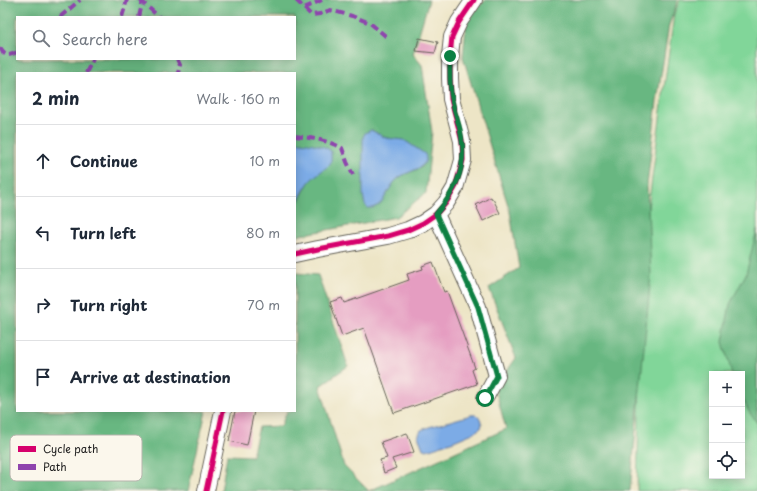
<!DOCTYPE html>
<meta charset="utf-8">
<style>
:root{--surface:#fff;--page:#f6f6f7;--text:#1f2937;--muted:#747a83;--line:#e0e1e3}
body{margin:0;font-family:"Playpen Sans",sans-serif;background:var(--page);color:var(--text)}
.controls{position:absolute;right:12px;bottom:12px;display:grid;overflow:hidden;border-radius:0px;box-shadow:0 2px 10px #0003}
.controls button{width:36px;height:36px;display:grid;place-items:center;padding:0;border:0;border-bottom:1px solid var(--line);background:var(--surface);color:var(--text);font:20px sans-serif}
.stop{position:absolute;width:12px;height:12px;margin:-9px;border:3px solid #0b8043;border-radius:50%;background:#fff}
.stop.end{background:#0b8043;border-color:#fff;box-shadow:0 1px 4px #0008}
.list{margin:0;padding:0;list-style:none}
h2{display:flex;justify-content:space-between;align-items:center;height:52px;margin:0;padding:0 16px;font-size:17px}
h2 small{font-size:13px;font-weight:400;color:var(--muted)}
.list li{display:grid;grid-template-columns:26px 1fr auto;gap:12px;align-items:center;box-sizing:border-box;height:72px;padding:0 16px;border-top:1px solid var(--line)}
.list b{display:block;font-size:15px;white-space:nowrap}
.list em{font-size:13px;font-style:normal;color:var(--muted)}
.icon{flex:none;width:22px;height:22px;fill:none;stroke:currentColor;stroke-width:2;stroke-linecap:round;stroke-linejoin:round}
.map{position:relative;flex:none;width:757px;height:491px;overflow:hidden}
.search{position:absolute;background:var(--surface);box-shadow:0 2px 10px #0003;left:16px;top:16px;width:280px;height:44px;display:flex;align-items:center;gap:10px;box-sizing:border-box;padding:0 14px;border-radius:0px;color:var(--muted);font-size:15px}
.panel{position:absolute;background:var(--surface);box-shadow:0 2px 10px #0003;left:16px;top:72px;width:280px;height:340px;border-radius:0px}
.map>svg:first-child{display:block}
.green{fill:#81d699;stroke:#4e795a;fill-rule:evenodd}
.forest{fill:#68b781;stroke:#426a4e;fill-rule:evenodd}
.water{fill:#7babe6;stroke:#4c6481}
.building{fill:#e59dc1}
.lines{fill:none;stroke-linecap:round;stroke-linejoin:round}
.minor-casing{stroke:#656258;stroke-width:18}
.minor{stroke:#fff;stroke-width:16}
.quiet{stroke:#8e44ad;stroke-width:4;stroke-dasharray:8 4;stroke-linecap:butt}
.cycleway-casing{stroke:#fbf7ec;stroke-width:8}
.cycleway{stroke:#d6006c;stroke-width:5}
.route{stroke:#0b8043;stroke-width:5}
.key{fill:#fbf7ec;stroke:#b8b5ae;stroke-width:1}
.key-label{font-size:11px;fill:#1c1c1c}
</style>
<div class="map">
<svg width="757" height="491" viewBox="0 0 757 491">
<rect width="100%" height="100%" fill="#fbf7ec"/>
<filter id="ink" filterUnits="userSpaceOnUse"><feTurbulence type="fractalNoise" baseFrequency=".025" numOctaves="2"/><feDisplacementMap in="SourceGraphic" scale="8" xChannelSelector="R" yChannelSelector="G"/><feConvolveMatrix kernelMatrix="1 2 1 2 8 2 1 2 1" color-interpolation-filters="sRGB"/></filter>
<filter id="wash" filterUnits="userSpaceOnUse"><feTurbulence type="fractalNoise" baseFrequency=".012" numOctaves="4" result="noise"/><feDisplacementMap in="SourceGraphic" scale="16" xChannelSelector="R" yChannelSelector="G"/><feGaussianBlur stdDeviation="0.9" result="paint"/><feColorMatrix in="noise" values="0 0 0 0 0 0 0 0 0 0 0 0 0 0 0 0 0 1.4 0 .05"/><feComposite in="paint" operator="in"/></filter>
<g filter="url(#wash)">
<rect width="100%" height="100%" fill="#ede5c6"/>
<path class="green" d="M680,0h77v491h-120l6,-246 31,-231zM712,374h30v102h-30z"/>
<path class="forest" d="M2,0h427l-16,54 9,11 10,67 -6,61 -30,24 -101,19v-30l5,-7 8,-16 6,-7 12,-9 1,-19 -16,-4 -16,-3v-68h-278v338h189l-18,80h-188v-490zM17,17h278v42h-278zM371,130l15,8 18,2 19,26c-6,4 -14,6 -20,9 -10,5 -15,15 -20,25z
M486,0h192l-9,25 -12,76 -10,85 4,89 -21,216h-409l6,-36 25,1 7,-29 22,-1 6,-15h8v-137l1,-1 22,2 30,91 -28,20 24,80 25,25 137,-62 -11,-41 21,-30 -27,-70 30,-20 -9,-56 -47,-155 4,-41z
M757,229v194l-8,-11 -7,-16v-22h-10l-9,-32 7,-38 16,-30z"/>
<path class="water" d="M371,130l15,8 18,2 21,14c6,14 -17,17 -25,23 -9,6 -11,15 -17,23 -2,4 -6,6 -10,8h-5l-3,-3 -2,-10v-58l2,-4z
M295,141c11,2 28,3 36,10 0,4 1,9 -1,13 -4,5 -15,11 -20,17 -6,7 -9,17 -15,25z
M471,415c8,-1 8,3 11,9l-1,4 -8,5 -19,8 -27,9 -4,-1 -5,-13 3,-6 8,-3z"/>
<g id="blocks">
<path class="building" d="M419,38l19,4 -3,11 -19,-2z
M491,197l1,2h1l7,14 -17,8 -6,-13 1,-1 -2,-2z
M433,262l11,30 3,-1 28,77 -3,2 5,14 -83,29 -30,-85 -22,8 -12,-34 12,-4 2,5 65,-23 -2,-6 16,-5 -1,-3z
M235,411h19l-7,34 -18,-4z
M407,433l7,19 -22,7 4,9 -12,5 -4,-13 7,-2 -6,-16z"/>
</g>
</g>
<g filter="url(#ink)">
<use href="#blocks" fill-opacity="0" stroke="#656258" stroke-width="1"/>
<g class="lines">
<defs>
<path id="minor" d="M436,214l42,93 19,69 -12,22
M295,254l23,-5 70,-13 20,-6 15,-7 13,-9 10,-11 9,-15 8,-28 -1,-19 -11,-42 -1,-21v-22l2,-19 7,-15 15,-22
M206,491l17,-80"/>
</defs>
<use href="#minor" class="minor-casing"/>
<use href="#minor" class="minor"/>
<path class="quiet" d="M140,0l19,17
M296,0l15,15 9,-1 10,-4 22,6 18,7 18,15
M304,8l18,-8
M60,17l20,-17
M122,17l5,-17
M139,17l4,-17
M0,48c5,9 9,8 17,4
M177,59l3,6 -2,8
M86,73l7,-14
M295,136c16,2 33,4 47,12l5,14 6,13"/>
<defs>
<path id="cycleway" d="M295,254l23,-5 70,-13 20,-6 15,-7 13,-9 10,-11 9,-15 8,-28 -1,-19 -11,-42 -1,-21v-22l2,-19 7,-15 15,-22
M206,491l17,-80"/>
</defs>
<use href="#cycleway" class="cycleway-casing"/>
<use href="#cycleway" class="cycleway"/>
</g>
</g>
<g class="lines" filter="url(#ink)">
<path class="route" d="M450,56c0,14 -1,29 2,43 2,14 9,28 10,42 4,29 -8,52 -26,73l42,93 19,69 -12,22"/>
</g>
<rect x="10" y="435" width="132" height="46" rx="6" class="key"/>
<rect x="18" y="446" width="18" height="6" fill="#d6006c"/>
<rect x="18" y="464" width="18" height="6" fill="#8e44ad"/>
<g class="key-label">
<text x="43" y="453">Cycle path</text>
<text x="43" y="471">Path</text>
</g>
</svg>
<div class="controls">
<button>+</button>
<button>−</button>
<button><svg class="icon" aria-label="locate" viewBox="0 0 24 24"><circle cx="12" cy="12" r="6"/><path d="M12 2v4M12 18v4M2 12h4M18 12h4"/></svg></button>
</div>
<div class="stop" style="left:485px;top:398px"></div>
<div class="stop end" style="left:450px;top:56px"></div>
<div class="search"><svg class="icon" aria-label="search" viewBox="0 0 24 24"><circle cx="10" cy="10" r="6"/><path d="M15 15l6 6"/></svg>Search here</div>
<section class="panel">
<h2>2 min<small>Walk · 160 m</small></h2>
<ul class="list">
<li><svg class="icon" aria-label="ahead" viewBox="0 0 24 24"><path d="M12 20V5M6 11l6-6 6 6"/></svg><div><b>Continue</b></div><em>10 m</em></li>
<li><svg class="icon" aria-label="left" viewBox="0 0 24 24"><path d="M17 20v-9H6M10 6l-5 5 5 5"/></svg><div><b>Turn left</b></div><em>80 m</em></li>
<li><svg class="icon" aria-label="right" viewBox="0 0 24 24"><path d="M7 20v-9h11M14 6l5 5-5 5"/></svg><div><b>Turn right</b></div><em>70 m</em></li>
<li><svg class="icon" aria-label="arrive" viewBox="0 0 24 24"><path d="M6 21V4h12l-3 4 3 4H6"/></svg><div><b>Arrive at destination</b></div></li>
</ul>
</section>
</div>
